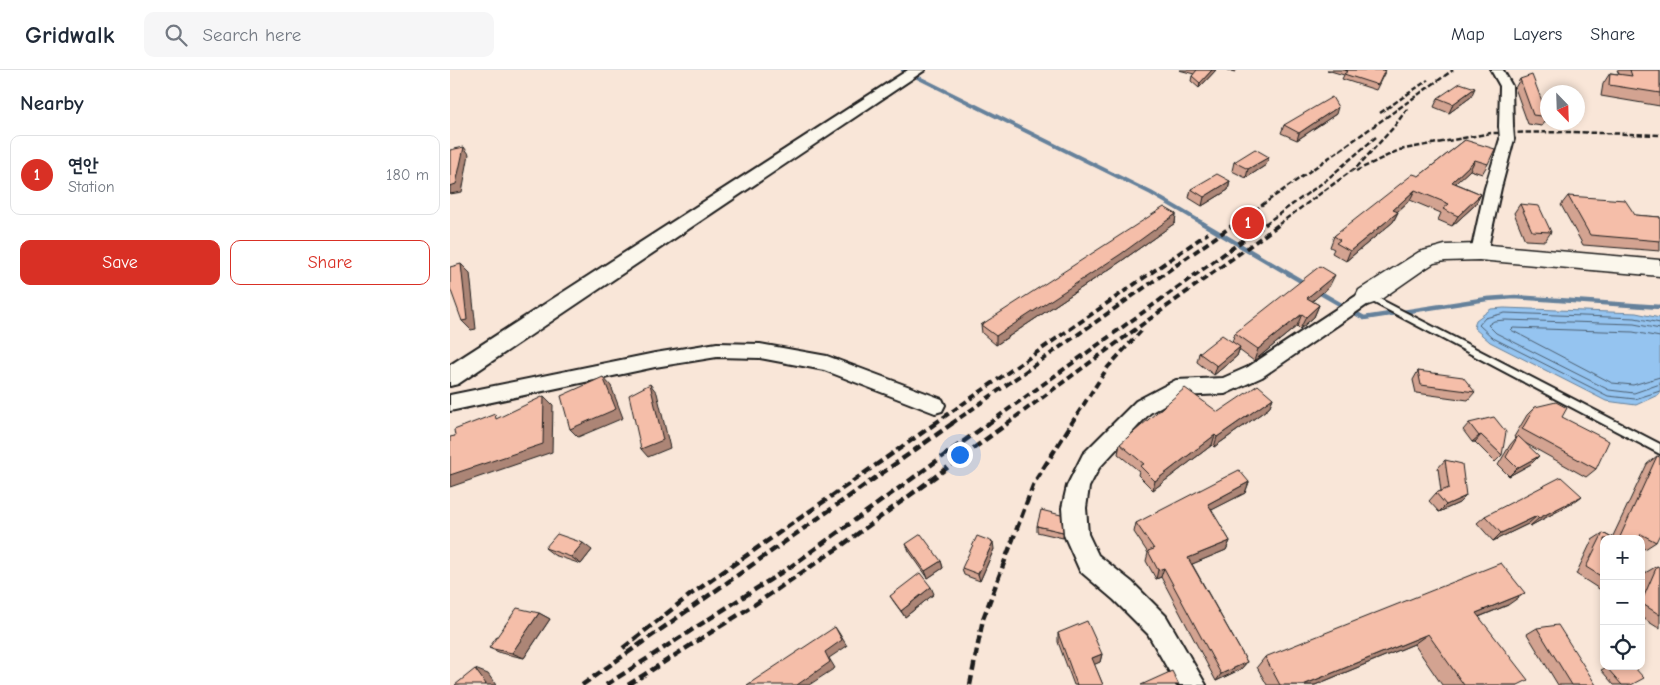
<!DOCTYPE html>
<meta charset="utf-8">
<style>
:root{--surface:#fff;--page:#f6f6f7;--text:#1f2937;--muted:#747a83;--line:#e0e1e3;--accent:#d93025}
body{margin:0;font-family:"Comic Neue","Poor Story",sans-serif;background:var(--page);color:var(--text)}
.controls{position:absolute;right:15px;bottom:15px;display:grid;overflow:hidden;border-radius:10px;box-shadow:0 2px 8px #0003}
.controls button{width:45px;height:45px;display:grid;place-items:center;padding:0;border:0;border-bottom:1px solid var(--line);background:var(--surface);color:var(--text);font:25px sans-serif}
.compass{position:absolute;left:1090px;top:15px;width:45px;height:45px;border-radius:50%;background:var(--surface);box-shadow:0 2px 8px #0003;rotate:157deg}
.you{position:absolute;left:509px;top:384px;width:18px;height:18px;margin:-12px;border:4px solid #fff;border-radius:50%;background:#1a73e8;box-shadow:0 0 0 8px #1a73e833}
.badge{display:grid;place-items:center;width:32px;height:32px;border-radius:50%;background:var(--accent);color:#fff;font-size:16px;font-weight:700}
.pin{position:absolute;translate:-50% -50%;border:2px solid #fff;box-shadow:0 1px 5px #0006}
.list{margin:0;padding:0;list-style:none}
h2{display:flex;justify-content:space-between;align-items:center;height:65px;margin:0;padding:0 20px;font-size:21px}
h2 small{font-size:16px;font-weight:400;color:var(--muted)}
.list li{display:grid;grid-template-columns:32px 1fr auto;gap:15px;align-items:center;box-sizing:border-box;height:80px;margin:0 10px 10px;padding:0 10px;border:1px solid var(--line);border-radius:10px}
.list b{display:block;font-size:19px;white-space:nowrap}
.list p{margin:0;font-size:16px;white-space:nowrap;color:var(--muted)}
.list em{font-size:16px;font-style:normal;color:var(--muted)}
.actions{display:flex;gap:10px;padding:15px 20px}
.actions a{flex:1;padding:11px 0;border:1px solid var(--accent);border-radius:10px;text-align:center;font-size:18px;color:var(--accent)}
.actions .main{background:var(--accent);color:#fff}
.icon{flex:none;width:28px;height:28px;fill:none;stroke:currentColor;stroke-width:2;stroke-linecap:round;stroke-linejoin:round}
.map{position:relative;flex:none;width:1210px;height:615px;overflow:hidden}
header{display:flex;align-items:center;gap:30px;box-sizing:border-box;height:70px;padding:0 25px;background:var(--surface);border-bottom:1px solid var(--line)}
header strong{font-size:24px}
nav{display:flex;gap:28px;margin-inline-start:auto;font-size:18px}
.search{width:350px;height:45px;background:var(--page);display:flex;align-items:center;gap:12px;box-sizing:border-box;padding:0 18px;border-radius:10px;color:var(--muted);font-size:19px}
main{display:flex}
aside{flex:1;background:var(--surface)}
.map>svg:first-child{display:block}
.water{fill:#95c4f0;stroke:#65819b}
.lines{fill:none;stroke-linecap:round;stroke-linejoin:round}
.shore{stroke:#4c5f71;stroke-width:1}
.stream-far1{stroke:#65819b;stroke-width:4}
.stream{stroke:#65819b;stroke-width:4.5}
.service-casing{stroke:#1c1c1c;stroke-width:4}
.minor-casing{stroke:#1c1c1c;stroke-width:4}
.tertiary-casing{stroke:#1c1c1c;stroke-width:4}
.secondary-casing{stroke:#1c1c1c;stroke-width:3}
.service{fill:#fbf7ec;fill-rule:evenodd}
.minor{fill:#fbf7ec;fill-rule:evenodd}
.tertiary{fill:#fbf7ec;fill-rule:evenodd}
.secondary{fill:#fbf7ec;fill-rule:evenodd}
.rail-far2{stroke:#1c1c1c;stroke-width:2.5;stroke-dasharray:5.5 2.5;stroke-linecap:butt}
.rail-far1{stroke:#1c1c1c;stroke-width:4;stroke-dasharray:7 4;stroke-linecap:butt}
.rail{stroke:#1c1c1c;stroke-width:4.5;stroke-dasharray:9 4.5;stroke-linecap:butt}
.minor-bridge-casing{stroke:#1c1c1c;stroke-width:17;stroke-linecap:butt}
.minor-bridge{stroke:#fbf7ec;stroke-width:14}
.wall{fill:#d3a391;stroke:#1c1c1c}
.shaded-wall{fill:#ac8576;stroke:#1c1c1c}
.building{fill:#f5bea9;stroke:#1c1c1c}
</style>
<header>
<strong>Gridwalk</strong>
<div class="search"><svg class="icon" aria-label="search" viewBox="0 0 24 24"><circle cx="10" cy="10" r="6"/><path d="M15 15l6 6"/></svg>Search here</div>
<nav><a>Map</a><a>Layers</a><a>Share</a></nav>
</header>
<main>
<aside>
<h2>Nearby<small></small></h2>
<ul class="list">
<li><span class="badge">1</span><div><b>연안</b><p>Station</p></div><em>180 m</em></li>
</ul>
<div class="actions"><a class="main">Save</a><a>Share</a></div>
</aside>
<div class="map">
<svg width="1210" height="615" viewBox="0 0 1210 615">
<rect width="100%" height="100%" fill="#f9e6d8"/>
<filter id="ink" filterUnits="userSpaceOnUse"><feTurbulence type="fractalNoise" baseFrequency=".02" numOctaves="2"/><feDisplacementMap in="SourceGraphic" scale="10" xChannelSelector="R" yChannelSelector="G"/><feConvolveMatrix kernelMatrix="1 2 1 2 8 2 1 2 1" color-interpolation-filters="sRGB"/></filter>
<g filter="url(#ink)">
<path class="water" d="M1054,238l132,5 24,5v76l-24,11 -30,-4 -116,-59 -16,-14 2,-8 15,-11z"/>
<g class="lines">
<path class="shore" d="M1210,253l-25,-5 -130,-5 -20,5 -6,7 14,13 115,58 27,3 25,-8
M1210,259l-26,-5 -129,-4 -11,1 -6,4 8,8 113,57 25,3 26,-9
M1210,267l-27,-5 -120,-4 -2,2 101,53 21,2 27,-8"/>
<path class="stream-far1" d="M453,0l248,123 53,31"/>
<path class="stream" d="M752,153l104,61
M867,221l47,27 123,-19 28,-2 145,10"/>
<defs>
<path id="service" d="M918,223l292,151v10l-295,-156 -1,-2z"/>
<path id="minor" d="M1041,0h12l9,16 1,41 -2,3h-10l-2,-3 1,-41z
M1057,65l7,4 -13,49 -14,64 -2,4h-12l-2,-4 14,-64 15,-49z
M918,220l6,2 3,4 -3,4 -112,77 -37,17 -46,2 -29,17 -51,55 -10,19 -3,21 2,26 10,21 34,27 34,34 40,69h-29l-29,-51 -34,-34 -34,-29 -16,-36 -2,-27 5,-22 16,-32 53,-53 40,-21 47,-2 25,-11 114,-75z
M267,273l43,1 67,12 115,43 3,6 -3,6 -7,2 -111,-43 -64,-12 -43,-1 -62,10 -205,44v-16l205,-42z"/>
<path id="tertiary" d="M458,0h17l-467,314 -8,2v-21z"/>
<path id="secondary" d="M1029,174l181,16v16l-181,-16 -34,1 -11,2 -11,7 -46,32 -9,3 -9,-3 -3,-6 3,-6 60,-38 26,-7z"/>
</defs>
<use href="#service" class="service-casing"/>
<use href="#minor" class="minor-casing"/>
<use href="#tertiary" class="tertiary-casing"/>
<use href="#secondary" class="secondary-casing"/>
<use href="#service" class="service"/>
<use href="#minor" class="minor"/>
<use href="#tertiary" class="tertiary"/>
<use href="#secondary" class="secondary"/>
<path class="rail-far2" d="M930,43l48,-33
M906,101l43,-21 92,-17 80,-1 89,3
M785,154l218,-154
M815,154l60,-43 51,-44
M829,154l79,-58 35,-38 14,-19"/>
<path class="rail-far1" d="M484,354l274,-191
M501,354l285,-201
M538,354l279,-201
M556,354l275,-201
M621,354l37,-57 34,-37"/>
<path class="rail" d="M173,578l67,-53 246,-172
M132,615l371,-262
M156,615l184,-118 199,-144
M178,615l126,-80 87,-59 167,-123
M520,615l13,-66 51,-136 38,-60"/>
<defs>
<path id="minor-bridge" d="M1056,57l1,12"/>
</defs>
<use href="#minor-bridge" class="minor-bridge-casing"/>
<use href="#minor-bridge" class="minor-bridge"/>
</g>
<path class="wall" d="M729,0h37l-17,18 -8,-7 1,-5 2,-2z
M777,0h10l-2,2z
M877,0h59l-10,20 -34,-11 2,-4z
M1167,0h43v36l-59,-10 2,-12 7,-11 9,1z
M1070,9l28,39 -6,8 -14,-2 -13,-36z
M1021,27l-22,16 -15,-6 4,-9z
M886,44l-39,26 -16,-7 3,-8z
M1015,70l23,24 -6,10 -12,-4 -15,13 26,11 -6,11 -23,21 -14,-6 3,-7 -31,-13 -13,12h1l-5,10 -47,39 -14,-8 2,-4 -4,-2 4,-11 85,-60z
M784,92l32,3 -20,13 -14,-7z
M780,111l-2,9 -26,16 -13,-8 2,-9z
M1118,126l67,19 25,2v34l-77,-6 -22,-40z
M1070,134l31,28 -6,9 -20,-1 -11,-27z
M726,144l-1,9 -55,39 -124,83 -14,-12 -1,-8z
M879,217l-17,14 7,4 -5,12 -14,12 -3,-3 -43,35 -15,-11 -2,6 -23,19 -17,-13 2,-9 33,-11 3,-9z
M968,301l57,21 -7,8 -52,-7 -3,-13z
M823,328l-4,10 -55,39 -2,-2 -59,45 -15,-15 1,-4 -21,-17 2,-10 98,-32z
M1085,337l61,62 -10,8 -61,-34 6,21 -22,12 -11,-11 12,-20 6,-7 -2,-1 13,-22z
M1019,353l33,32 -7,7 -20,-20h-3l-9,-12z
M1207,386l-1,86 -11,7 -4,-2v-8h-37v53l-28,-18 16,-34 11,-7 9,5 35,-74z
M995,390l14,43 -20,9 -10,-11 7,-8 5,-2 -3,-23z
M799,412l-4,11 -34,17 19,31 -4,9 -34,14 55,98 -6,7 -25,12 -55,-104 -5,2 -10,-18 2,-8 -14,-21 2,-9z
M1123,433l-43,23 -2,-2 -35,17 -16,-18 8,-7z
M587,456l26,6v6l-26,-6z
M456,474l35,17 2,7 -15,10 -19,-27z
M95,478l47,2 -11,14 -27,-9z
M544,479l-14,32 -16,-6 -2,-7z
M1207,496l3,2v61l-19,-12v-36l4,-8z
M484,524l-29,23 -11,-15 -4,-6z
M1058,535l-29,12 39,68h-76l-28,-41 -99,41h-48l-10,-18 8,-10z
M89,543l11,6 -26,39 -23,-5 -12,-5z
M1087,558l59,57h-38l-31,-51z
M608,563l44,21 -2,8 -6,2 9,21h-29l-16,-43z
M1159,596h24l-2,19h-17l-13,-15z"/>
<path class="shaded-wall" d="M762,0h4l-17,18 1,-5z
M1025,18l-4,9 -22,16 4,-9z
M888,37l-2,7 -39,26 2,-7z
M14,77l5,7 -7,38 -12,2v-8z
M819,87l-3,8 -20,13 2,-9z
M1025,90l-5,10 -24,22 6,-10z
M780,111l-2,9 -26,16 2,-9z
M965,120l-5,10 -22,20 5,-10z
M1031,124l-6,11 -23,21 6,-10z
M948,142l-5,10 -47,39 4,-10z
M726,144l-1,9 -55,39 -124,83v-9z
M11,194l9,9 6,56 -5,1 -9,-9z
M885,205l-6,12 -27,23 5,-12z
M869,235l-5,12 -14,12 6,-12z
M852,244l-5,12 -43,35 4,-12z
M790,277l-3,9 -23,19 3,-9z
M153,307l8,9 12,32 -45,19 -8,-8z
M200,314l7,9 13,55 -22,9 -7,-8z
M94,326l9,9 -1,47 -102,35v-12z
M823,328l-4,10 -55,39 3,-10z
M765,365l-3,10 -59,45 2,-9z
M1031,365l-6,7h-3l7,-6z
M1089,386l-8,8 -22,12 8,-8z
M799,412l-4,11 -41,21 4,-10z
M1016,426l-7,7 -20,9 7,-7z
M1132,426l-9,7 -43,23 9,-8z
M1087,446l-9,8 -35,17 8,-8z
M780,471l-4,9 -41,17 3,-9z
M543,472l1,7 -14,32 -2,-7z
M133,473l9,7 -11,14 -10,-7z
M491,491l2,7 -15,10 -3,-7z
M714,498l-3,9 -5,2 2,-9z
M481,517l3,7 -29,23 -4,-6z
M1075,523l-17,12 -47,19 15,-11z
M89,543l11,6 -26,39 -12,-5z
M385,557l4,6 8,13 -18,12 6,10 -26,17h-12l28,-33z
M978,564l-14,10 -99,41h-12z
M652,584l-2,8 -9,4 1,-8z
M797,592l-6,7 -25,12 5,-7z
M25,599l13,5 8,11h-11z"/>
<path class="building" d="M747,0h15l-12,13 -8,-7z
M895,0h40l-7,15 -34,-11 4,-3z
M1180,0h30v23l-51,-8 1,-12 22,3z
M1082,5l16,42 -15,-2 -13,-36z
M1010,13l15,5 -22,16 -15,-6z
M882,27l6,10 -39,26 -15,-8z
M1015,70l30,9 -7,15 -13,-4 -23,22 29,12 -23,22 -15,-7 6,-5 -34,-14 -22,20 5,2 -48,39 -14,-8 4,-3 -6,-4 79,-62 6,2z
M14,77l-8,37 -6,2v-36z
M805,79l14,8 -21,12 -14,-7z
M767,104l13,7 -26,16 -13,-8z
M1118,126l57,4 10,15 25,2v24l-70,-6z
M1070,134l19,2 12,26 -19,-1z
M714,137l12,7 -55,40 -125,82 -15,-11z
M11,194l6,56 -5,1 -12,-33v-21z
M870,196l15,9 -28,23 12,7 -13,12 -4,-3 -44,35 -23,-16z
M772,265l18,12 -23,19 -18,-13z
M968,301l45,6 12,15 -54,-7z
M153,307l13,32 -46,20 -9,-33z
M200,314l13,56 -22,9 -12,-54z
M808,315l15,13 -56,39 -2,-2 -60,46 -15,-15 4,-2 -24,-20 65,-56 33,24z
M94,326l-1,48 -93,31v-38l5,-1 -1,-6 41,-16 1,5z
M1106,332l11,6 -5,9 47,24 -13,28 -74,-40 13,-22z
M1044,347l12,15 -4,23 -21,-20 -2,1 -10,-13z
M1068,366l21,20 -22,12 -11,-11z
M1207,386l3,1v77l-4,8 -15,-8 -2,5h-20z
M995,390l17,4 4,32 -20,9 -10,-12 13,-5z
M789,400l10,12 -41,22 22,37 -42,17 59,104 -26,12 -57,-106 -6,2 -10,-19 6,-2 -18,-26z
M1111,407l21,19 -43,22 -2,-2 -36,17 -16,-17z
M591,440l20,5 2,17 -26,-6z
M1153,463l10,6h-9v39l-18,-11z
M107,464l26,9 -12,14 -26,-9z
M471,464l20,27 -16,10 -19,-27z
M527,466l16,6 -15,32 -16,-6z
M1051,493l24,30 -49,20 52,67 -10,5h-54l-36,-51 -125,51h-23l-15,-28z
M1207,496l3,2v47l-19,-12z
M470,503l11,14 -30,24 -11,-15z
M67,538l22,5 -27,40 -23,-5z
M637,551l15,33 -10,4 11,27h-26l-19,-52z
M1108,555l38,60h-24l-35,-57z
M385,557l7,13 -17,12 5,10 -33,23h-50z
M1160,596h23l11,12 -13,7h-9l-15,-17z
M25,599l11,15 -1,1h-30z
M722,601l7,14h-38z"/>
</g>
</svg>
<div class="controls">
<button>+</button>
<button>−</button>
<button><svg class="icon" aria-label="locate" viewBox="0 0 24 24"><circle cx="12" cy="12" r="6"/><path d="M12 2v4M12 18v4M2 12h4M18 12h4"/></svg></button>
</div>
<svg class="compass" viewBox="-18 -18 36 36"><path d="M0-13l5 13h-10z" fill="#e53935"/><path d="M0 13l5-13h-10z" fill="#747a83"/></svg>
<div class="you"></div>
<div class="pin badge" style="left:798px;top:153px">1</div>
</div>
</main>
